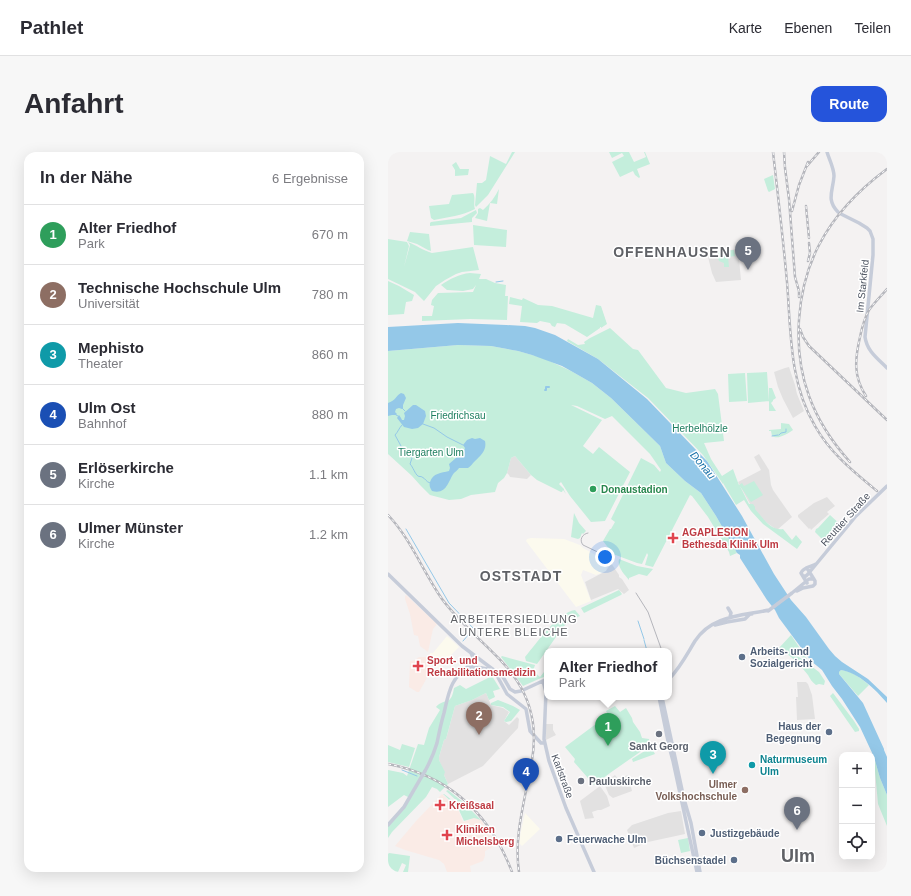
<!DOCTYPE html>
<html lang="de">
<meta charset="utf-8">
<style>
:root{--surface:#fff;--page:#f7f7f7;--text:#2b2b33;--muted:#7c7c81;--line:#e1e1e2;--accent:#2554db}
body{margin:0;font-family:Helvetica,sans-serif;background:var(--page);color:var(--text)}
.controls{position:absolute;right:12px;bottom:12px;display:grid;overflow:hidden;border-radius:8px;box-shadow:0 4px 16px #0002}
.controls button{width:36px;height:36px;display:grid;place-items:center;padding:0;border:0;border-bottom:1px solid var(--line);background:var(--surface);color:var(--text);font:20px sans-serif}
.you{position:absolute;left:217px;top:405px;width:14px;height:14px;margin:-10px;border:3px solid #fff;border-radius:50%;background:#1a73e8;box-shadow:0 0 0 6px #1a73e833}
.badge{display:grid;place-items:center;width:26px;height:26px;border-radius:50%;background:var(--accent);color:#fff;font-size:13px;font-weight:700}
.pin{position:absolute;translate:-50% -33px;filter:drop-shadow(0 1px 2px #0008)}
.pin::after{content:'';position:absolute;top:21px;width:14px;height:12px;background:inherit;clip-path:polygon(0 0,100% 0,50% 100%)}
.popup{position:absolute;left:156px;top:496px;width:128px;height:52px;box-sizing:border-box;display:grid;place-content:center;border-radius:8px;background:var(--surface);filter:drop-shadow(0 1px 3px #0005);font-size:13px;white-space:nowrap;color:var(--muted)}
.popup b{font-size:15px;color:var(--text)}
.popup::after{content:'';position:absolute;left:50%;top:100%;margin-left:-8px;border:8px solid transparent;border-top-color:var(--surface)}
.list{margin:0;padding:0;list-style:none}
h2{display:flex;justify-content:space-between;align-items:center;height:52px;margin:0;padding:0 16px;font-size:17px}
h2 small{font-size:13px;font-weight:400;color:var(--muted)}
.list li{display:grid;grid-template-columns:26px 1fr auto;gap:12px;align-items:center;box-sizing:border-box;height:60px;padding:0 16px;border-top:1px solid var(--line)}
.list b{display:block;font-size:15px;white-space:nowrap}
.list p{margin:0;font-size:13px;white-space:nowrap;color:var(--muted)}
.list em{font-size:13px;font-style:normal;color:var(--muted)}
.icon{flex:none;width:22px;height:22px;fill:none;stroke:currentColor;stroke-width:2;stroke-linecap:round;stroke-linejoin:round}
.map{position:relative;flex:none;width:499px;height:720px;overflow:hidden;border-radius:12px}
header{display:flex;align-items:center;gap:24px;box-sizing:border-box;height:56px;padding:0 20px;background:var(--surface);border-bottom:1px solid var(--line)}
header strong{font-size:19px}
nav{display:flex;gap:22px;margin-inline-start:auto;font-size:14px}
.intro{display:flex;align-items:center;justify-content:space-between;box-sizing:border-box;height:96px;padding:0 24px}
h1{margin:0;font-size:28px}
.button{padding:10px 18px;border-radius:12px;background:var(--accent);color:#fff;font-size:14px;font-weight:700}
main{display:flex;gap:24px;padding:0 24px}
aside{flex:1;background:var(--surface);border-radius:12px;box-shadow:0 4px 16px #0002}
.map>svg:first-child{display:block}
.commercial{fill:#fcfaee}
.education{fill:#e2e1e1}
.medical{fill:#faebe6}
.green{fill:#c4eedc}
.water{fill:#94c8e8}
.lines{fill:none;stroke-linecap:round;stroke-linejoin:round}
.stream{stroke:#94c8e8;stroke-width:1}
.canal{stroke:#94c8e8;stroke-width:2}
.secondary{stroke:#c6ccd9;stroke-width:3.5}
.tram{stroke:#b5b6bc;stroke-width:1}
.rail-casing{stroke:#b5b6bc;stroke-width:2.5}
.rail{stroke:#fff;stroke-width:1;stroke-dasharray:3;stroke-linecap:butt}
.secondary-bridge{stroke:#c6ccd9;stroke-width:3.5}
.leisure-dot{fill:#2e9e5b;stroke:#fff;stroke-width:1.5}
.health-dot{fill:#e0444e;stroke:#fff;stroke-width:1.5}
.service-dot{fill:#5c6f8a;stroke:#fff;stroke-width:1.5}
.worship-dot{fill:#6b7280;stroke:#fff;stroke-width:1.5}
.culture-dot{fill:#0f9aa8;stroke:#fff;stroke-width:1.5}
.education-dot{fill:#8d6e63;stroke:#fff;stroke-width:1.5}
.labels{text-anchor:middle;stroke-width:3;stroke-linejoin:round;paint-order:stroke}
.street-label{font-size:10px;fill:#4b525f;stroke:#fff}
.park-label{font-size:10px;fill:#1d7e5f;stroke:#fff}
.leisure-label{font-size:10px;font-weight:bold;fill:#27864d;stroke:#fff;text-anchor:start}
.health-label{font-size:10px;font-weight:bold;fill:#be3a42;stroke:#fff;text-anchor:start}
.service-label{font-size:10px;font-weight:bold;fill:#4e5e75;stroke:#fff;text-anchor:start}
.worship-label{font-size:10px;font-weight:bold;fill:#5b616d;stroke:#fff}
.culture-label{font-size:10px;font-weight:bold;fill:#0d838f;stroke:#fff;text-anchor:start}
.education-label{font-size:10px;font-weight:bold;fill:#785e54;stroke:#fff;text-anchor:end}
.water-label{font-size:11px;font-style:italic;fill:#156fa7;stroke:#fff}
.neighbourhood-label{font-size:11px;letter-spacing:1px;fill:#5f6166;stroke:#fff}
.district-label{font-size:14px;font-weight:bold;letter-spacing:1px;fill:#5f6166;stroke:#fff}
.town-label{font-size:18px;font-weight:bold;fill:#5f6166;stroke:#fff}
</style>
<header>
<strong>Pathlet</strong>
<nav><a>Karte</a><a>Ebenen</a><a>Teilen</a></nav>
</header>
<div class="intro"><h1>Anfahrt</h1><a class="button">Route</a></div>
<main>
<aside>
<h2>In der Nähe<small>6 Ergebnisse</small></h2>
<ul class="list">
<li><span class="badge" style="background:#2e9e5b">1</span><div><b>Alter Friedhof</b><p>Park</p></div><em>670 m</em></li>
<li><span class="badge" style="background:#8d6e63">2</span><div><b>Technische Hochschule Ulm</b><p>Universität</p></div><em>780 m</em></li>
<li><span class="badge" style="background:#0f9aa8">3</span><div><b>Mephisto</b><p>Theater</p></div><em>860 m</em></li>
<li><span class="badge" style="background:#1a4fb4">4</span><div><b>Ulm Ost</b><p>Bahnhof</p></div><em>880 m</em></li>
<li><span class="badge" style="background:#6b7280">5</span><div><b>Erlöserkirche</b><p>Kirche</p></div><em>1.1 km</em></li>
<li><span class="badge" style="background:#6b7280">6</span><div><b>Ulmer Münster</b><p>Kirche</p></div><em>1.2 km</em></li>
</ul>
</aside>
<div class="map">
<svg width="499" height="720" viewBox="0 0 499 720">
<rect width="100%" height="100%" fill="#f4f2f2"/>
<path class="commercial" d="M143,386l33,1 16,6 3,3 25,14 -2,9 -10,4 -13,-5 -2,5 10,26 -15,6 -50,-66 1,-2z
M59,484l12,11 -21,21 -9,-5 1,-10h3z
M137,661l15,16 -18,17 -3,-3 2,-12z"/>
<path class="education" d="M350,97l3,31 -25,2 -4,-9 -5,-20z
M401,215l6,18 2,9 7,17 -11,7 -10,-19 -5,-12 -4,-15 11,-4z
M371,302l10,16 2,15 2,5 19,27 -15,13 -14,-10 -13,-16 -12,-22 23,-12 -7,-13z
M127,304l16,19 -4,4 -17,-2 -1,-2 -2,-2 4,-15z
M439,345l8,9 -8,6 2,2 -7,6 -11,10 -1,-2 -1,1 -11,-12v-2l16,-12z
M223,411l8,12v2l3,2 7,11 -5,4 -6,-5 -27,11 -6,-18 21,-11z
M409,530h9l2,2 4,11 3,24 -18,1 -1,-23h2z
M98,541l5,12 12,3 6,4 -5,9 5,4 8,-8 2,2 -1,9 -35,38 -35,18 -4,-9v-3l-5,-12v-3l5,-17 2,-1 2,-7 7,-26 17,-6z
M158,572h7v6l3,5 -10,5z
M227,623l3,4 10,-4 4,16 -19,7 -4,-3 -5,-12z
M212,634l7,10 3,10 -9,4h-3l-6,2 2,6 -9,1 -5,-18z
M293,659l4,23 -37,8 -14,6 -7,-18 5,-5 36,-12z"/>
<path class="medical" d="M18,443l31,29 -4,5 -5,23 -8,-6 -2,-10 -4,-1 -4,-21 -5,-15v-3z
M31,505h7v8h3l4,2 -14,25h-2l-8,-5 1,-26 5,-1z
M54,642l16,15 5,13 11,-4 7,2 16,25 -12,6v5l-2,5 -13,5 1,6h-24l-3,-8 -5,-4 -34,-10 -10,-4 21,-25z"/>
<path class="green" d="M124,0h3l-27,43 -12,12 -1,-2 2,-22h5l4,-3 4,-24 16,8z
M221,0h20l5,10 12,-5 -2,-5h1l5,12 -13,5 3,8 -1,1 -4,-3 -2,-4 -13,6 -8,-15 12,-6 -2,-3 -10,5z
M68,10l4,7h9l-1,6 -13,1v-6l-3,-5z
M385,23l2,14 -6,3 -1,-1 -4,-12z
M111,37l-2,15 -7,-1 -3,18 -12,-3 3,-5v-4l2,-1 3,2c7,-6 12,-13 16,-21z
M85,41c3,4 0,11 2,16 -13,7 -27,8 -41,11l-3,-2 -2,-12 20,-2 3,-9z
M88,58l1,3 -5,5v4l-42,4v-3l1,-1 30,-4z
M85,73l34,5 -1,17 -32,-2z
M22,80l19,2 2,17 -3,-1 -11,-6 -10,-3z
M0,87l19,3 2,4 -5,21 6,-22 -2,-3c8,3 16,9 24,11l41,-6 6,23 -17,2 -6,2 -11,6 -9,6 -12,15 -9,-9 -27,-13z
M346,98l1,6 -7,1 1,10h-5v-4l-5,-2 -3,-9z
M82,121l11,1 -2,5h7l9,4 11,2 -1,11h3l-1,24 -37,-1 -48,2v-5h10l2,-10 -3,-1 1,-5 6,-7 35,-1 3,-7 -3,4 -10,2 -16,-1 -6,-5c9,-6 18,-11 29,-12z
M0,129l11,5 15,9 -2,6 -6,1 -2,12 -16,1z
M122,145l12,3 1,-2 15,7 14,1 41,12 3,-13 5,1 6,18 -6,4v-1h-1v1l-13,9 -22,-13 -8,-1 -2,4 -3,-1 -2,-3 -10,-2 -3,2 -17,-1 2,-16 -13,-2z
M222,176l23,21 5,1 28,38 20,5 29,-4 3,5 6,47 -20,2 7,16 11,17 11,-7 4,11 2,5 3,-2 2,3 10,-5 9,14 -12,7 -11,-16 9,18h4l2,3v2c7,8 16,22 28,20l9,11 4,-5 6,7 -5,7 -34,-25 -12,-13 -7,-11 -8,5 -13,-22v1l-20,-29 -55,-57 -50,-39 -31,-18 1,-2 10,6 7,-1 -1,-2 6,-4z
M70,193l33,1 27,5 25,7 28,13 21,12 19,15 49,48 6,17 19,18 16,12 15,23 21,37 -7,3 -1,-4 -21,-35 -16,-21 -2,-1 -37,72 -8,-2 3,-10 -1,-2 -5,11 -5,-1 -24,-9 -10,-13 7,-12h1l4,-7 -4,-3 30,-61 13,7 6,7 1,-2 -11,-16 -38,-38 -7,3 -28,-13 -6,-1 31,15 -19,26 10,8 6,-7 31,25 -25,49 -14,1 -21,-26 -9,-14 -2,2 5,5v1l2,4 -3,-4 -1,2h-1l-24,-12 -6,-5 -16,-19 -4,2 -4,15 -3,5 -6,5 -3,9 -24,3 -10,4 -12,1 -19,-5 -10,-10 -8,-9 -24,-22v-103z
M379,220l2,29 -21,2 -1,-30z
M357,221l2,28 -18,1 -1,-28z
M381,236h3l4,10 -3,2v1l-2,2 5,8h-7z
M393,271l8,1 4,6c-6,4 -15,10 -21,6l-1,-5h-2v-1l12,-1z
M186,361l5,10 7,8 -3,3 -1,-1 -2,5 -2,1 -7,-2z
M442,363l13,12 -15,18 -13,-13 1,-3 2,-1z
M231,407l18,7 16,3 -6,7 -8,-2 -10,4v2c-5,-6 -12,-13 -10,-21z
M231,438l3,4 -1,1 -37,18 -3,-5z
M187,458l5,6 -9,4 -8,7 -26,37 -11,-3 -1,-4c12,-14 32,-44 50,-47z
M403,483l16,24h-2l-9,-6 -1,1 24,18 6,9 -1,4 -5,-1 -3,1c-4,-3 -6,-6 -8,-10 -8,-10 -17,-20 -29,-26v-1z
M114,504l33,9 -2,6 7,6 4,-5 3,1v3l-6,2 -18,8 -22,-29z
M453,518c10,1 20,8 28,15l-11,11 -19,-22v-2z
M104,524l8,13 -7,2 2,6 -6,3 -3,-7 -14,7 -17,6 -9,33 -2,1 -5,17v3l6,12 -1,3 4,9 -8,8 -3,-3 -5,-2 -6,10 -34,35 -4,6v-12l22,-28 -6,-3 -16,12v-37l15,3 4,3 11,-32 6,1 5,-17 11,-18 -4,-3c9,-10 15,0 18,-19l6,-3 6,4z
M445,541l21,28 5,8v2l-4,1 -25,-36z
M110,548l15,6 7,4 -9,11 -5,1 -2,-1 6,-9 -7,-5 -12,-2v-2z
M227,554l5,6 6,-4 6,10 1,4 7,10 2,6 7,1 1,6 -40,28 -16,12 -20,-23 1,-3 -10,-12 43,-32 -2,-4z
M14,592l13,4 -6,19 -21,-5v-17l12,5z
M263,595l4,7 -22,8 -1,-3z
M484,605h2l6,21 7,17v31l-9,-22 -3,-33z
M60,638l15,12 18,18 -7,-2 -10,3 -6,-13 -15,-14h1l13,10v-3l-11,-10z
M300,686l2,13 -9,2 -3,-13z
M1,701l21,3 -2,16h-5l3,-7 -4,-2 -4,9h-10v-18z"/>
<path class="water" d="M70,171l48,2 19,1 10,2 20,7 43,24 49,40 52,54 8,8 35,55 32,58 17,26 15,17 23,32 6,7 7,6 26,17 19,18v6c-12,-14 -28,-30 -46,-33l-2,2v2l24,29 21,46v1l3,7v38l-7,-17 -6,-21 -14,-30 -18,-28 -10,-13 -10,-16 -11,-9 -32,-43 -4,-8 -8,-10 -27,-42v-3l-3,-2 -21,-37 -15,-23 -16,-12 -19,-18 -6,-17 -49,-48 -19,-15 -21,-12 -9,-5 -30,-11 -14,-4 -27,-5 -33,-1 -70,6v-24z
M13,241l3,1 2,4 -3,7v3l-1,1 -3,-1 -3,1 -1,3 2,2 -1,1h-4l-4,1v-13c9,-3 7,-7 13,-10z
M25,253h3l9,6 1,5 -3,8 -5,4 -6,1 -8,-2 -7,-9 2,-3 2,3 1,2h2l1,-4 -1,-3z
M84,286l3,1 5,-1 5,3c2,9 -4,14 -10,20 -3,3 -4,5 -7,7h-9c-1,2 -3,3 -5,5 -6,8 -7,22 -22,18 -2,-3 -3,-5 -2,-9 3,-9 11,-9 19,-11l1,-3 -1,-4 15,-13 1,-3 -2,-3 4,-5z"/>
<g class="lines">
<path class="stream" d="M108,130l7,-1
M14,256l3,3
M8,263l2,1
M35,272l11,4 13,9 16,8
M391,283l2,-2 5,-1v-3
M384,284l6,-1
M13,294l-6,-11c3,-3 4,-7 7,-10
M23,303l1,3 -2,6c3,3 5,10 8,12 1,1 3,0 4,1 3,1 4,5 8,6
M18,377l43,74 26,27 -6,4 -6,7
M250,469l6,18
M256,488l3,11
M14,618l15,6"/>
<path class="canal" d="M157,238h1v-3h3"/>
<path class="secondary" d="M439,0c2,7 7,16 7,24 -1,15 -8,24 4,36
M453,62l18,9 8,5 3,3 3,8v16l-8,82c2,14 12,21 22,31
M0,422l74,72 41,31 7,12 5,3 6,-1 26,-12
M415,424h3l2,-2 48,-58 31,-30
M419,431l-6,-10c2,-6 10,-6 15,-9
M409,439l6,-3 10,-2 2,-2v-3l-8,-13
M340,456l3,5 -1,4
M380,459l24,-18 17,-14h5
M327,473l12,-3 18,-3 5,-5h2
M76,518c3,-5 8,-4 11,-8l-4,-9
M107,520l12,22 19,15 4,22 11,12h3
M281,527c11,-11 18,-25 26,-38 17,-26 47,-25 74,-31
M155,529l3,11 -2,47 5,22 17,47 28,64
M271,545l10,49 4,15 24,111
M274,545l22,102 7,24 9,49
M284,591l3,3 8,1
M37,619c5,-9 9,-18 12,-28 2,-10 4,-20 7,-30 4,-17 7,-40 27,-45 7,-2 15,1 22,2
M0,673l16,-18 18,-31"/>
<path class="tram" d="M200,381c-6,1 -9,7 -5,12l23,11 4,4
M248,441l12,19 14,39"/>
<defs>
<path id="rail" d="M385,0c5,43 10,86 14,130 4,49 2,100 28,144 15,27 39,46 62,65
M396,0l1,16 4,31 6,78 4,14v6
M419,14l12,-14
M418,54l3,32
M404,59l7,-26 9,-23
M420,109l2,-8 -1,-10
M412,177l3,8 6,9 78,74
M478,244c-13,-20 -11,-37 -6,-59 2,-10 4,-18 9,-27 5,-7 12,-14 18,-21
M462,310c-18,-20 -32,-41 -41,-66 -17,-46 -13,-107 10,-151 15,-29 41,-56 68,-76
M0,363c23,24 35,57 54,84 35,48 91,70 92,138 0,13 -2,26 -5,39 -6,31 -15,64 -10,96
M0,612c62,12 102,50 124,108"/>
</defs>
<use href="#rail" class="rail-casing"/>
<use href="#rail" class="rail"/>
<path class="secondary-bridge" d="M34,624l3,-5"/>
</g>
<circle class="leisure-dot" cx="205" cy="337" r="4"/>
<g class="health-dot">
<path d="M283 380h4v4h4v4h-4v4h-4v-4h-4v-4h4z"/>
<path d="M28 508h4v4h4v4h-4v4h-4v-4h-4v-4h4z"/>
<path d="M50 647h4v4h4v4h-4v4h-4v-4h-4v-4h4z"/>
<path d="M57 677h4v4h4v4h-4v4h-4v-4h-4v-4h4z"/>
</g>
<g class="service-dot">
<circle cx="354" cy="505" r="4"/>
<circle cx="441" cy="580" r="4"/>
<circle cx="314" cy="681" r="4"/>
<circle cx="171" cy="687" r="4"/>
<circle cx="346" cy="708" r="4"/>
</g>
<g class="worship-dot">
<circle cx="271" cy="582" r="4"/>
<circle cx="193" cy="629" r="4"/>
</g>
<circle class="culture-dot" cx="364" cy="613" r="4"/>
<circle class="education-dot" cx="357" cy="638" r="4"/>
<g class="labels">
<g class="street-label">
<text transform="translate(474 134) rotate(-84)" y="4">Im Starkfeld</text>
<text transform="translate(457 367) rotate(-48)" y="4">Reuttier Straße</text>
<text transform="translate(175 624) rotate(70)" y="4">Karlstraße</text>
</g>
<g class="park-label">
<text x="70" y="267">Friedrichsau</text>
<text x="312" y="280">Herbelhölzle</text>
<text x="43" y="304">Tiergarten Ulm</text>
</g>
<g class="leisure-label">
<text x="213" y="341">Donaustadion</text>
</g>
<g class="health-label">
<text x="294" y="384">AGAPLESION<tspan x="294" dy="12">Bethesda Klinik Ulm</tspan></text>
<text x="39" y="512">Sport- und<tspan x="39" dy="12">Rehabilitationsmedizin</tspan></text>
<text x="61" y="657">Kreißsaal</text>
<text x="68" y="681">Kliniken<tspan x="68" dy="12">Michelsberg</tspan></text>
</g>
<g class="service-label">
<text x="362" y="503">Arbeits- und<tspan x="362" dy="12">Sozialgericht</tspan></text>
<text x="433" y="578" text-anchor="end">Haus der<tspan x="433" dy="12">Begegnung</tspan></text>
<text x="322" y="685">Justizgebäude</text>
<text x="179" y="691">Feuerwache Ulm</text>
<text x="338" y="712" text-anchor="end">Büchsenstadel</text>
</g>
<g class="worship-label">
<text x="271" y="598">Sankt Georg</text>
<text x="201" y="633" text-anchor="start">Pauluskirche</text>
</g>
<g class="culture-label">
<text x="372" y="611">Naturmuseum<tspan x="372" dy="12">Ulm</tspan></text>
</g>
<g class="education-label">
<text x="349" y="636">Ulmer<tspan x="349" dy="12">Volkshochschule</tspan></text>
</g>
<g class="water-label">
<text transform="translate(315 313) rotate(50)" y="4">Donau</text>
</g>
<g class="neighbourhood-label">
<text x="126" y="471">ARBEITERSIEDLUNG<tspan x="126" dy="13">UNTERE BLEICHE</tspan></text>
</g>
<g class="district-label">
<text x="284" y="105">OFFENHAUSEN</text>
<text x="133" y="429">OSTSTADT</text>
</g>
<g class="town-label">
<text x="410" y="710">Ulm</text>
</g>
</g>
</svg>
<div class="controls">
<button>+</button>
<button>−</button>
<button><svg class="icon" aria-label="locate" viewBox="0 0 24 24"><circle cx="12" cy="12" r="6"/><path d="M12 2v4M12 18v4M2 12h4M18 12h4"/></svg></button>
</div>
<div class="you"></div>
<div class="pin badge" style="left:220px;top:594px;background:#2e9e5b">1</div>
<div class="popup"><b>Alter Friedhof</b>Park</div>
<div class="pin badge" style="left:91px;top:583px;background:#8d6e63">2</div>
<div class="pin badge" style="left:325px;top:622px;background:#0f9aa8">3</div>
<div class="pin badge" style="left:138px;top:639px;background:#1a4fb4">4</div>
<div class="pin badge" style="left:360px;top:118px;background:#6b7280">5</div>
<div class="pin badge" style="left:409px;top:678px;background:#6b7280">6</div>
</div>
</main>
